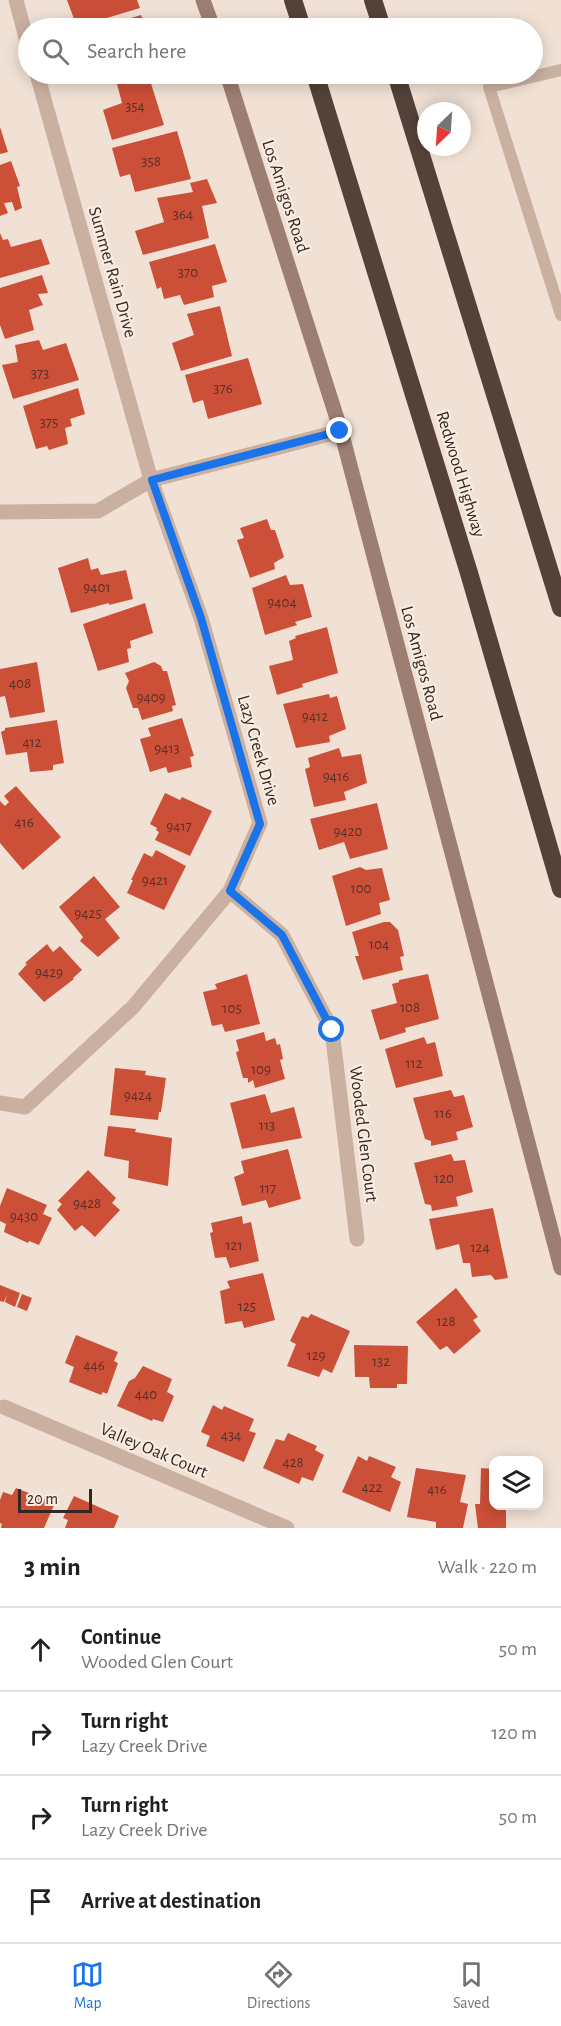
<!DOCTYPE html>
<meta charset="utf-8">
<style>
:root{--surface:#fff;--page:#f6f6f6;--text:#202124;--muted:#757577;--line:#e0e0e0;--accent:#1a73e8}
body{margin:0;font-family:"Alegreya Sans",sans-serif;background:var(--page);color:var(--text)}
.controls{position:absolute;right:18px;bottom:18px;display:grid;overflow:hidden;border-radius:12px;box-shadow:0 3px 15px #0003}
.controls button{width:54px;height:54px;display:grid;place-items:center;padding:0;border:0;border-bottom:2px solid var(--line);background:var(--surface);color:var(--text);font:30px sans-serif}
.compass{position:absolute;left:417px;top:102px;width:54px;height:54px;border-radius:50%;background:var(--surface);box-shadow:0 3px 15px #0003;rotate:205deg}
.scale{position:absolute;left:18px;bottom:15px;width:74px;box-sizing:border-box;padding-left:6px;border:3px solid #332724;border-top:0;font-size:16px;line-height:21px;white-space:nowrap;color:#332724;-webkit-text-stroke:4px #f9ece1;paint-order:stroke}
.stop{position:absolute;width:18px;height:18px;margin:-14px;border:4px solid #1a73e8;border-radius:50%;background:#fff}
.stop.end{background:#1a73e8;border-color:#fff;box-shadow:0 2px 6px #0008}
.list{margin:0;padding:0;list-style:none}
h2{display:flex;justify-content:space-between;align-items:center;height:78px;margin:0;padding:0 24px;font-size:26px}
h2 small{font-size:20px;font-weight:400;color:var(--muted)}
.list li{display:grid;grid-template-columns:39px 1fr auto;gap:18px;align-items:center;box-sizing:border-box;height:84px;padding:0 24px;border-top:2px solid var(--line)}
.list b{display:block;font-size:22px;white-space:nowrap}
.list p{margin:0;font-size:20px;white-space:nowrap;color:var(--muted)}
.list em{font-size:20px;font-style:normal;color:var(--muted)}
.icon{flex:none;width:33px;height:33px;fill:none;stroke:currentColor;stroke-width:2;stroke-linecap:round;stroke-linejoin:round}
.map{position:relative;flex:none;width:561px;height:1528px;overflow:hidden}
.search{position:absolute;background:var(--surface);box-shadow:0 3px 15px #0003;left:18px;right:18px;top:18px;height:66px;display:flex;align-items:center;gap:15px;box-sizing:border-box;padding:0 21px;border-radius:33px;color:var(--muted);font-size:22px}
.sheet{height:414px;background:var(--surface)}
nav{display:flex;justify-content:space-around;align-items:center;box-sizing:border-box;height:84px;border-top:2px solid var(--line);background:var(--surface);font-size:16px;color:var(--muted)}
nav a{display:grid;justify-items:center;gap:3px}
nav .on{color:var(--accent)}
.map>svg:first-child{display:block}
.building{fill:#cc4f38}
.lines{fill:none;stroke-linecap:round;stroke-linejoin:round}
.lane{stroke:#cab0a1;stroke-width:12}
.street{stroke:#cab0a1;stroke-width:15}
.secondary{stroke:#9d7e72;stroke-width:15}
.highway{stroke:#55403a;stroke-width:18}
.route{stroke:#1a73e8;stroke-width:8}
.labels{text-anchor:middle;stroke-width:4.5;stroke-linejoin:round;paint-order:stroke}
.number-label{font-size:15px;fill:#593129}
.street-label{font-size:18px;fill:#332724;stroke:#f9ece1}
</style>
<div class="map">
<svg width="561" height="1528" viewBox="0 0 561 1528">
<rect width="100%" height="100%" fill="#f1e1d5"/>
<path class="building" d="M67,0h70l3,8 -63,19z
M141,15l6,13h-50z
M149,77l15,48 -52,15 -9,-30 19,-7 -5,-19z
M0,127l8,25 -8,2z
M177,131l14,48 -56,13 -5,-18 -10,3 -8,-29z
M11,161l9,25 -3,1 5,21 -7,3 -3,-9 -8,1 4,10 -8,3v-51z
M207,179l10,24 -15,3 7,32 -66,17 -8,-24 29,-9 -7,-24 36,-6 -3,-9z
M0,233l3,7 5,-1 3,8 30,-8 9,25 -50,14z
M215,244l12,38 -15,4 2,11 -30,8 -4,-10 -16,4 -3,-12 -4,2 -8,-27z
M42,275l6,18 -10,1 5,11 -14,5 5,20 -29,9 -5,-14v-37z
M220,306l12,50 -51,15 -9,-28 22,-8 -7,-21z
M39,340l4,10 23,-7 13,37 -66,19 -11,-34 16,-3 -3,-17z
M248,358l14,46 -54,15 -5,-19 -10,3 -8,-28z
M78,388l7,26 -15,5 2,7 -7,2 3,16 -19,6 -2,-4 -11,3 -13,-43z
M267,519l4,11h4l9,27 -10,6 1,6 -25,9 -13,-38 7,-2 -4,-10z
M88,558l3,12 7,-2 3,7 25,-5 7,29 -24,6v-2l-38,10 -13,-45z
M286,575l4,10 13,-1 9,33 -17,5 2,3 -32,10 -13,-47z
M145,603l8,30 -23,8 1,7 -4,1 2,13 -31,9 -15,-47z
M327,627l11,46 -36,11 1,3 -26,8 -8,-29 24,-6 -4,-19 7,-3 -1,-2z
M37,662l8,50 -35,6 -5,-22 -5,1v-28z
M154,662l7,4 2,5h4l9,34 -4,1 1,5 -31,9 -4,-12h-5l-7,-20 3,-7 -4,-8z
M329,694l1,4 7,-2 9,33 -17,7 1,6 -34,6 -13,-44z
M182,718l12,38 -4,1 2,10 -24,6 -2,-6 -16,5 -10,-33 11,-3 -3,-8z
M57,720l7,43 -11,2v5l-23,2 -3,-20 -21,3 -5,-23 4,-2v-2z
M339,748l3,9 19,-3 6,29 -23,9 2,8 -32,7 -9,-38 5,-2 -2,-9z
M16,786l45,51 -38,33 -23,-27v-42l5,5 4,-4 -5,-6z
M165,793l15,7 2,-3 30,14 -22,45 -35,-16 4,-8 -3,-2 1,-2 -7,-4z
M377,803l11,46 -38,10 -6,-17 -25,8 -9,-31z
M156,850l30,16 -22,44 -37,-17 6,-13h-2l13,-27 8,4z
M360,867l6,3 16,-2 8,32 -11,3 2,11 -35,12 -14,-50z
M94,876l26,31 -15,12 15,19 -22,19 -18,-16 3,-4 -24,-30z
M384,922h6l8,8 6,26 -4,1 3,13 -40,10 -8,-24h4l-7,-24z
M47,944l6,8 7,-6 22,24 -9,8 1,1 -30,23 -26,-28 9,-10 -2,-1z
M247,974l13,50 -35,8 -3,-8 -10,2 -9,-34 14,-3 -2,-5z
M428,974l11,45 -34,9 1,4 -26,8 -9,-30 26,-7 -5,-19 7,-2v-2z
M264,1032l2,9 9,-3 2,7 3,-1 3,15 -3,1 5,19 -30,9 -2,-8 -5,3v-5h-5l-7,-26 3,-1 -3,-11z
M424,1037l3,7 8,-2 8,34 -47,12 -11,-39z
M115,1068l31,3 -1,4 21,3 -5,34h-2l-1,8 -48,-5z
M451,1090l3,7 10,-2 9,32 -17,5 2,8 -27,6v-5l-6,-2 -12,-41z
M265,1094l6,19 23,-6 8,31 -60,11 -12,-46z
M108,1126l28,3 -1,3 37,6 -4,48 -40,-8 1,-17 -25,-5z
M288,1149l13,50 -32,9 -3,-8 -24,6 -8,-29 10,-4 -3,-12z
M451,1154l3,7 11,-1 8,32 -17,5 2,9 -26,5 -1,-6 -6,-1 -11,-41z
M88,1170l28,28 -4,5 8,7 -25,27 -13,-12 -7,6 -18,-21 5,-6 -4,-3z
M7,1188l40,17 -4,9 9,4 -13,27 -10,-4 -1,2 -24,-11 2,-8 -6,-3v-15z
M493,1208l15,70 -13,2 -4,-5 -19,2 -2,-14h-7l-4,-19 -23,6 -7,-31z
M242,1216l1,8 8,-2 8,39 -29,7 -4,-11 -11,1 -5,-25 3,-1 -2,-9z
M263,1273l12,47 -31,8 -2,-7 -17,3 -5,-33 10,-3 -3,-7z
M0,1285l20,8 -5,14 -10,-5 2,-8 -3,8 -4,-1z
M456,1288l22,29 -5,3 8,11 -27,23 -7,-8 -7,4 -24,-28z
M22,1294l10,4 -5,13 -10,-4z
M311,1314l39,17 -18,42 -9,-4 -4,8 -32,-11 9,-22 -6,-3 12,-25 6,2z
M76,1335l42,17 -4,9 4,2 -11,31 -4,-2 -2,3 -32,-13 5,-15 -9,-4z
M354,1345l54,1 -1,38h-10v4h-27l-1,-11h-14z
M143,1366l29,13 -5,13 7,4 -11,26 -10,-3 -1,2 -35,-15 12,-25 6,-3z
M213,1405l9,5 2,-4 30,13 -5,12 7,2 -12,29 -38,-16 4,-10 -9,-4z
M288,1433l29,13 -2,4 9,5 -11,26 -11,-4 -3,7 -36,-16 13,-29 8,2z
M358,1456l9,5 2,-5 27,11 -5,10 10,5 -11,30 -48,-20z
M416,1468l50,7 -6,27 8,2 -5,24h-27v-6l-29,-5z
M481,1468l13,1v37h12v22h-28l-3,-24h5z
M16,1488l39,15 -11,25h-43l1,-4 -2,-1v-23l3,-8 9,3z
M74,1496l45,20 -5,12h-49l3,-8 -5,-2z"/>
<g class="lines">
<path class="lane" d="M561,70l-72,17 72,228"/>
<path class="street" d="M16,0l12,45
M37,74l114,406 190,-49
M0,512l98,-1 53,-31 50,138 59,205 -30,68 -97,116 -108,100 -25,-4
M230,891l52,44 50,95 25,209
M4,1407l283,121"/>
<path class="secondary" d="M203,0l10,28
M227,74l114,357 220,837"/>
<path class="highway" d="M293,0l9,28
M373,0l9,28
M315,74l154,499 92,316
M396,74l165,534"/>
</g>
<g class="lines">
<path class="route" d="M332,1030l-50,-95 -52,-44 30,-67 -59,-206 -49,-138 188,-49"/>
</g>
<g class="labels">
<g class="number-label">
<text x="135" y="111">354</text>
<text x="151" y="166">358</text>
<text x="183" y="219">364</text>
<text x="188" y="277">370</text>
<text x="40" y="378">373</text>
<text x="223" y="393">376</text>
<text x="49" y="427">375</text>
<text x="97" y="592">9401</text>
<text x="282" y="607">9404</text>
<text x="20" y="688">408</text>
<text x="151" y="702">9409</text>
<text x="315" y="721">9412</text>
<text x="32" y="747">412</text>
<text x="167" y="753">9413</text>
<text x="336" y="781">9416</text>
<text x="24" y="827">416</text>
<text x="179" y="831">9417</text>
<text x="348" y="836">9420</text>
<text x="155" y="885">9421</text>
<text x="361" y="893">100</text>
<text x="88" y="918">9425</text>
<text x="379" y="949">104</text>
<text x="49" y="977">9429</text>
<text x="410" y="1012">108</text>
<text x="232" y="1013">105</text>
<text x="414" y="1068">112</text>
<text x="261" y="1074">109</text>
<text x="138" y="1100">9424</text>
<text x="443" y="1118">116</text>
<text x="267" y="1130">113</text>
<text x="444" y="1183">120</text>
<text x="268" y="1193">117</text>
<text x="87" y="1208">9428</text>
<text x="24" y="1221">9430</text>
<text x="234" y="1250">121</text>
<text x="480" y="1252">124</text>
<text x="247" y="1311">125</text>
<text x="446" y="1326">128</text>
<text x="316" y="1360">129</text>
<text x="381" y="1366">132</text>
<text x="94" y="1370">446</text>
<text x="146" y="1399">440</text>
<text x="231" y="1440">434</text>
<text x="293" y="1467">428</text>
<text x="372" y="1492">422</text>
<text x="437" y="1494">416</text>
</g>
<g class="street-label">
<text transform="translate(286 196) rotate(72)" y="6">Los Amigos Road</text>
<text transform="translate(113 272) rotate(74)" y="6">Summer Rain Drive</text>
<text transform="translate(461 474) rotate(73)" y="6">Redwood Highway</text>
<text transform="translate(422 663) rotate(75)" y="6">Los Amigos Road</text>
<text transform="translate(259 750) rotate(74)" y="6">Lazy Creek Drive</text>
<text transform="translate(364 1134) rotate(83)" y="6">Wooded Glen Court</text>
<text transform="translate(154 1450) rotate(23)" y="6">Valley Oak Court</text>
</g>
</g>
</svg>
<div class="controls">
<button><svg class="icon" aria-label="layers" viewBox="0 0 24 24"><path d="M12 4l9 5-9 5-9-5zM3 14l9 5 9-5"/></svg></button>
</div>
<svg class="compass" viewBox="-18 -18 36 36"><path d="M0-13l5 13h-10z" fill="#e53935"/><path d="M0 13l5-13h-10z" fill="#757577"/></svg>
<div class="scale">20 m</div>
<div class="stop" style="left:332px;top:1030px"></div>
<div class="stop end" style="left:340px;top:431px"></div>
<div class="search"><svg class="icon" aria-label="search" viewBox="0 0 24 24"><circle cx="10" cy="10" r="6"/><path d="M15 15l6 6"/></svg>Search here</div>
</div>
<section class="sheet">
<h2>3 min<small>Walk · 220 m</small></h2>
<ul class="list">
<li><svg class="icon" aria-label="ahead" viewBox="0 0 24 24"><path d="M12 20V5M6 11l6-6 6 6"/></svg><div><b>Continue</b><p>Wooded Glen Court</p></div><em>50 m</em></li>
<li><svg class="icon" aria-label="right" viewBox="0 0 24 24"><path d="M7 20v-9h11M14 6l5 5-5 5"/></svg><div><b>Turn right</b><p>Lazy Creek Drive</p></div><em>120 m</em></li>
<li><svg class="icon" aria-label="right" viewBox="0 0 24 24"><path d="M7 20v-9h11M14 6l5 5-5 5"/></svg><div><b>Turn right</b><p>Lazy Creek Drive</p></div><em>50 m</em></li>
<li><svg class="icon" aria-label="arrive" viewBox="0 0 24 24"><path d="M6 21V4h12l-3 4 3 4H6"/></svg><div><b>Arrive at destination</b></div></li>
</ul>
</section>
<nav>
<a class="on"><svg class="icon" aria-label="map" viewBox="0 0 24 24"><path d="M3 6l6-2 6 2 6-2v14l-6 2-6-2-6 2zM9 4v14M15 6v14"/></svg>Map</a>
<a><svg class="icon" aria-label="directions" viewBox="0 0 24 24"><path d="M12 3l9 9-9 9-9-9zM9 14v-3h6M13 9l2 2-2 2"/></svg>Directions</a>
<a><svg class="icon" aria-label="saved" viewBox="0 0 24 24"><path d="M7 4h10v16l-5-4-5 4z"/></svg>Saved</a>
</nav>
